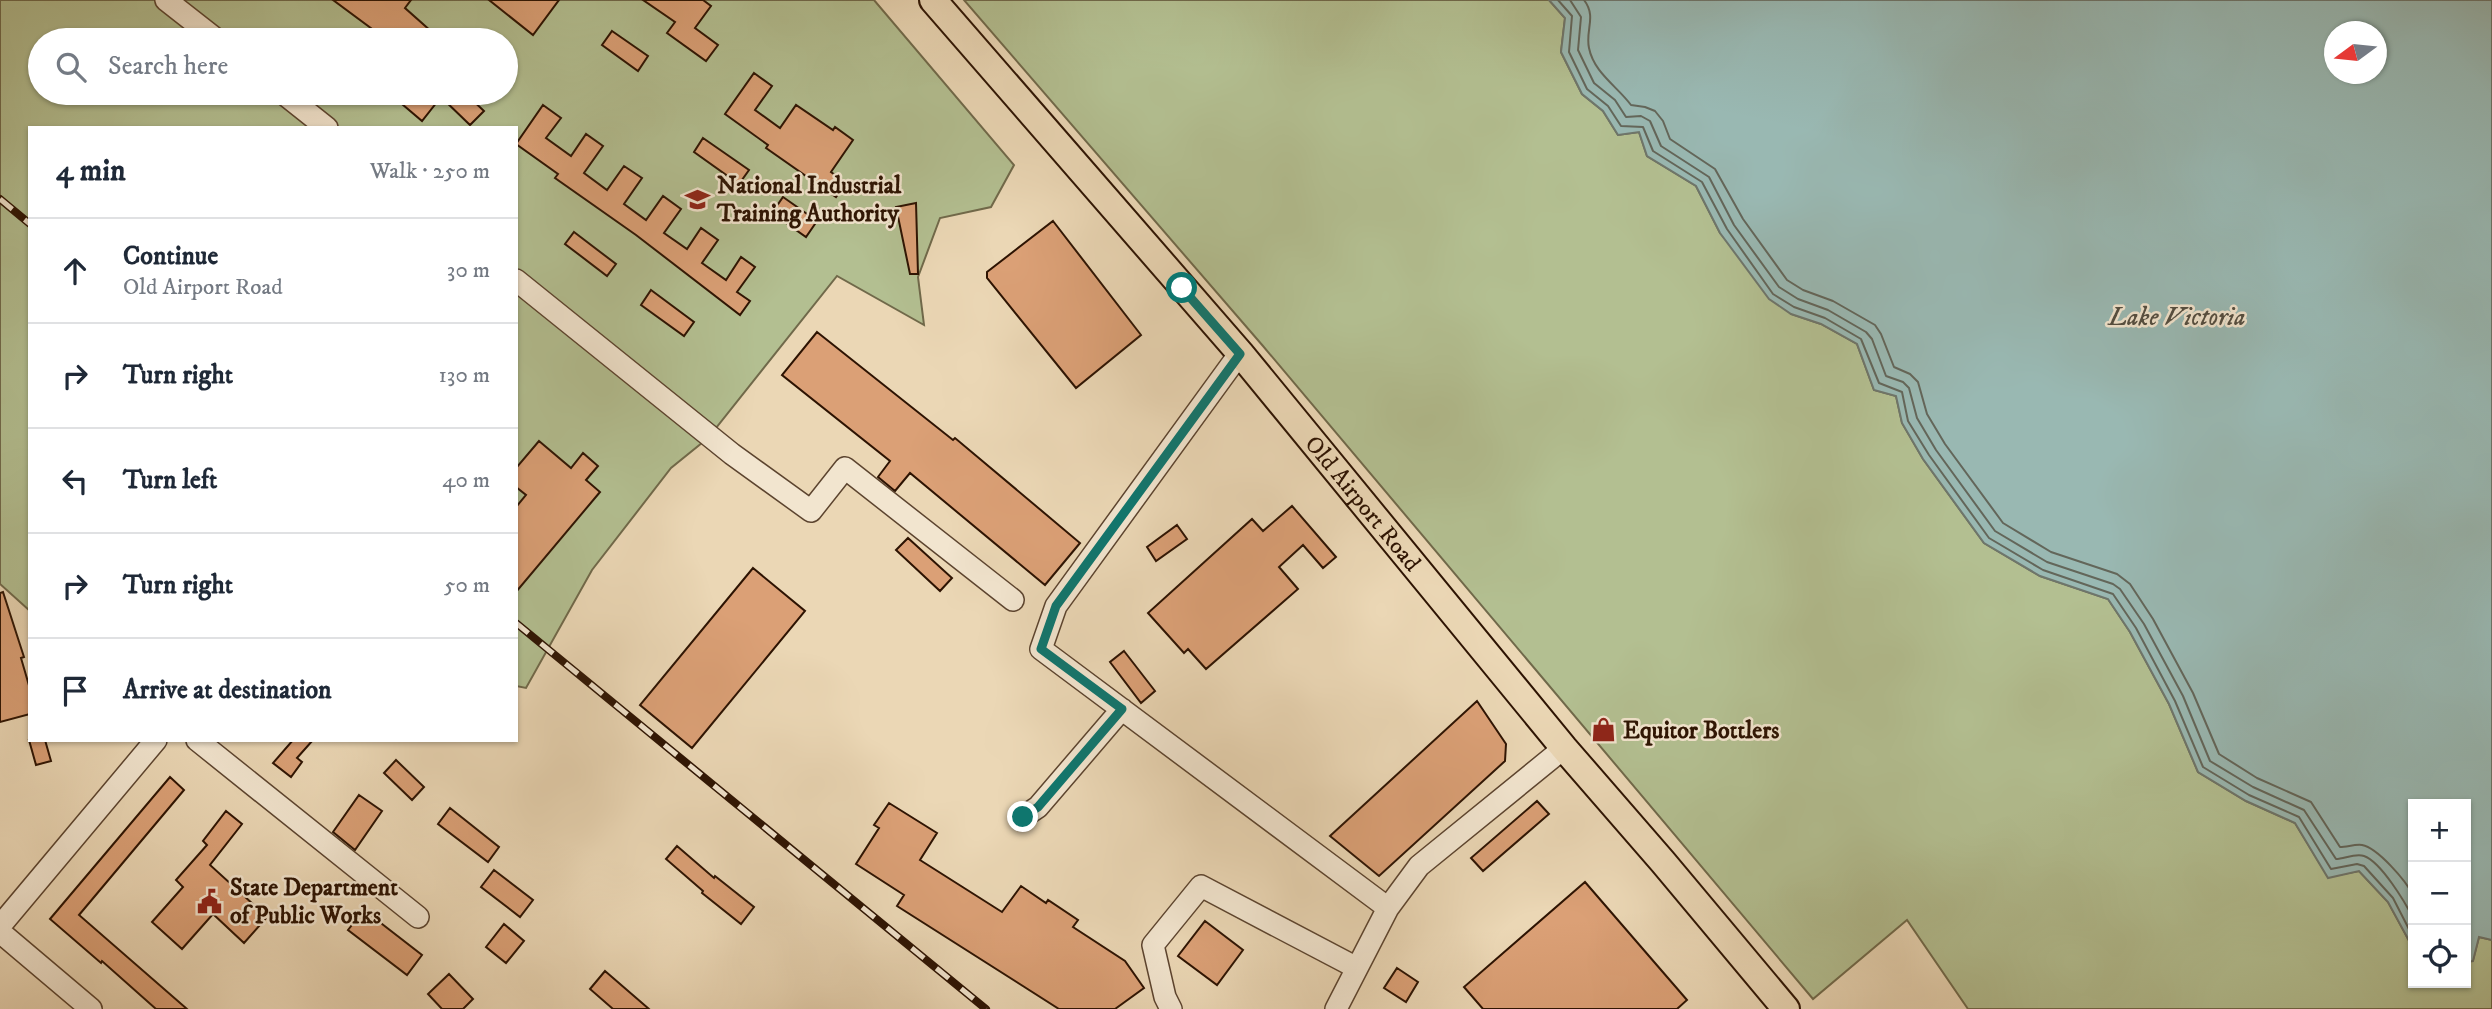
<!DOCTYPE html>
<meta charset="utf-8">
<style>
:root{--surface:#fff;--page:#f2f2f3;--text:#1f2937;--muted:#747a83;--line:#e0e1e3}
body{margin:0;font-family:"IM FELL DW Pica",serif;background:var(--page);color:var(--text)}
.controls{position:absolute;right:21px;bottom:21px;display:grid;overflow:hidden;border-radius:0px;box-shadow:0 2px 5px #0004}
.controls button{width:63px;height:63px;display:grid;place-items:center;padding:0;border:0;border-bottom:2px solid var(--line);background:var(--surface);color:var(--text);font:35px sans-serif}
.compass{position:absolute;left:2324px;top:21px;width:63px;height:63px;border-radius:50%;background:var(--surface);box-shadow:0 2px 5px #0004;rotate:255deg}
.stop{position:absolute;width:21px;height:21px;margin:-16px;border:5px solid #0f766e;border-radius:50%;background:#fff}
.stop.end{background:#0f766e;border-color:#fff;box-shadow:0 2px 7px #0008}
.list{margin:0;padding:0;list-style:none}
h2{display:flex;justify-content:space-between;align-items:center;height:91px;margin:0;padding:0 28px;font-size:30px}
h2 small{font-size:23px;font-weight:400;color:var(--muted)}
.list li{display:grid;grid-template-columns:46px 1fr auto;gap:21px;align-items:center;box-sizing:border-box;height:105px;padding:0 28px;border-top:2px solid var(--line)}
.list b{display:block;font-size:26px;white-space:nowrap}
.list p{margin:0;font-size:23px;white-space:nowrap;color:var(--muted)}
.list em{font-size:23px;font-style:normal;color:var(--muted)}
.icon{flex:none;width:38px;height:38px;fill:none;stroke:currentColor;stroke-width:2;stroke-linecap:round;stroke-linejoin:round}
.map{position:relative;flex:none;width:2492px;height:1009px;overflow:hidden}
.search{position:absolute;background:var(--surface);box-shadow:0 2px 5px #0004;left:28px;top:28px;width:490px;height:77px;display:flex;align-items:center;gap:18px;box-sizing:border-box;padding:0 24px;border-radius:38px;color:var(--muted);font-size:26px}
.panel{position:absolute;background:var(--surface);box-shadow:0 2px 5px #0004;left:28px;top:126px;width:490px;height:616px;border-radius:0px}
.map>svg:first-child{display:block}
.green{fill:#b3bf91;stroke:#70694a;stroke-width:2;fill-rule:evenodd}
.water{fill:#99b8b2;stroke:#6e766c;stroke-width:2;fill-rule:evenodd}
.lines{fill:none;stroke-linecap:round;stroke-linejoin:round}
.shore{stroke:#63665a;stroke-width:2}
.building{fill:#dba076;stroke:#2d1302;stroke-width:2}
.minor-casing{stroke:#5c442f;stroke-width:24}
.major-casing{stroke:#2d1302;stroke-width:30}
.minor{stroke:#f2e5cf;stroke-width:21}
.major{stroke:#ebd7b5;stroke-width:26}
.rail-casing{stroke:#2d1302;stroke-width:8}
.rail{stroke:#f2e5cf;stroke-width:5;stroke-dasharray:16;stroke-linecap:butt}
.route{stroke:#0f766e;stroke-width:9}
.labels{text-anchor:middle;stroke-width:5;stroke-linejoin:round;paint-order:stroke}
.poi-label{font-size:24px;font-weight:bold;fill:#2d1302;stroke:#f2e5cf;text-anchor:start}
.street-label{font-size:24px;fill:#2d1302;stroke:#f2e5cf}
.water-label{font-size:26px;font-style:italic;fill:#534d40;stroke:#f2e5cf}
</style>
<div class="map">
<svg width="2492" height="1009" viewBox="0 0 2492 1009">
<rect width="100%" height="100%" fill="#ebd7b5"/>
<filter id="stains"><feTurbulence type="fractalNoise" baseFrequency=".00286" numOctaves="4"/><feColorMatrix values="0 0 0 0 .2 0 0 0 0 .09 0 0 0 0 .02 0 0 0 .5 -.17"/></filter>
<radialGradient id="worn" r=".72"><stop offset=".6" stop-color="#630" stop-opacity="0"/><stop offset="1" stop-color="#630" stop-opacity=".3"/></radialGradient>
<path class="green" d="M0,0h874l140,165 -23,42 -51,11 -22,59 6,48 -87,-49 -129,162 -37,30 -79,102 -66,118 -10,-2v-558h-486v483l-30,-27zM40,40h466v53h-466z
M964,0h585l16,18 -4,34 21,42 21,17 15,24 21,-3 8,24 49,30 24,47 71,81 30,10 36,20 17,46 22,6 6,27 21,36 61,84 56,33 68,23 22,33 39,72 29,68 48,29 49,22 33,54 31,-6 29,31 25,46v35h53v-21l7,-2 6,-23 13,3v69h-524l-61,-89 -94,79 -550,-653z"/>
<path class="water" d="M1549,0h943v940l-13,-3 -6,24 -7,1v-158h-53v144l-25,-46 -29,-31 -31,7 -33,-55 -49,-22 -48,-29 -29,-68 -39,-72 -22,-33 -68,-23 -56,-33 -61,-84 -21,-36 -6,-27 -22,-6 -17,-46 -36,-20 -30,-10 -22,-15 -49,-66 -24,-47 -49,-30 -8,-24 -21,3 -15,-24 -21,-17 -21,-42 4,-34zM2334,32h42v42h-42z"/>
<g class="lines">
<path class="shore" d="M1558,0l14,16 -3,36 18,37 21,17 13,20 22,1 10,24 49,31 25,47 46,65 21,13 31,11 36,21 18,44 23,9 6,29 21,34 60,83 54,32 70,24 23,34 39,73 28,66 46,28 50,22 32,52 26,-5 7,2 29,32 20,39
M1570,0l11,17 -3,33 16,33 21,17 11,17 15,-1 9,5 11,25 48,31 25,48 45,62 19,12 30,11 38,22 6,7 14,37 17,6 6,6 8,30 19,32 59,81 52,31 66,22 7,5 24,35 39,72 27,65 43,26 51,23 32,49c8,0 19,-6 28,-3 17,6 41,46 49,62
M1584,0c13,17 1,30 5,48 5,25 28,38 42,57l14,2 10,4 8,10 7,18 45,30 28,50 44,61 16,10 30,11 42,24 6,9 13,33 16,7 8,8 9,32 18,30 58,79 48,29 66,22 13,10 23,35 40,74 26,61 38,24 54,24 29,45c7,0 15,-3 22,-2 16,3 44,36 51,50"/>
</g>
<path class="building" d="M333,0h78l-6,8 36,32h-54z
M489,0h70l-26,35z
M643,0h60l8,6 -16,22 23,17 -12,16 -39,-28 8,-11z
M612,31l36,25 -10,15 -36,-26z
M754,73l18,13 -17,24 25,18 16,-23 37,25 2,-3 18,13 -22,32 15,11 -10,14 -70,-49 2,-3 -43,-31z
M389,93h76l19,18 -14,14 -29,-28 -19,24z
M543,105l18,13 -15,20 25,18 15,-22 17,12 -19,27 23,17 17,-24 18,12 -18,26 22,16 17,-24 18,13 -17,24 23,16 14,-21 17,12 -16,23 24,17 15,-23 14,10 -18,25 13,9 -10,14 -104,-80 -81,-57 3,-4 -42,-30z
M703,138l46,32 -10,14 -45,-32z
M783,197l34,24 -11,16 -34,-24z
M916,203l2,71h-8l-14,-67z
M1053,221l88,114 -65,53 -89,-110v-6z
M574,232l42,32 -9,12 -42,-32z
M651,290l43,32 -10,14 -43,-31z
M817,332l136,108 2,-2 125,105 -35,42 -135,-112 -15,18 -17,-14 12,-16 -108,-86z
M539,441l32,27 12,-15 15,13 -12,14 14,12 -84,100v-85l10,-12 -10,-8v-19z
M1292,506l44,51 -13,11 -20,-23 -24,22 19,22 -92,80 -18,-20 -4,4 -36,-40 104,-94 11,12z
M1177,525l10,14 -31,22 -9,-14z
M908,538l44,40 -12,13 -44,-41z
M753,568l52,43 -113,137 -52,-43z
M3,592l21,65 -3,1 9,31v25l-30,8v-129z
M1124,651l31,40 -14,12 -31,-41z
M1477,701l29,43 -1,17 -126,115 -49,-40z
M29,740h16l6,21 -15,4z
M293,740h20l-16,18 5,4 -11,15 -18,-14z
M396,760l28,27 -12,13 -28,-27z
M170,777l14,13 -105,125 108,94h-31l-54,-48 -1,2 -51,-44z
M359,795l23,16 -27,39 -22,-18z
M1537,801l12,13 -66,57 -12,-13z
M889,803l48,30 -17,27 82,52 19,-26 25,17 2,-3 30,20 -5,7 52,34 19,27 -29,21h-56l-162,-103 7,-11 -48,-31 23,-36 -5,-3z
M450,808l49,39 -11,15 -50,-38z
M226,811l16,13 -32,41 57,52 -23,26 -31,-29 -31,35 -30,-27 31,-35 -7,-7 31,-35 -4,-4z
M677,846l37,32 1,-2 39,31 -13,17 -39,-31 1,-2 -37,-32z
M494,870l39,30 -13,17 -39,-30z
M1585,882l102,118 -10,9h-194l-19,-22z
M364,910l58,45 -15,20 -59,-45z
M1205,921l38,29 -26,35 -39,-29z
M504,924l20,17 -18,22 -20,-16z
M1397,968l21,14 -12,20 -22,-14z
M605,971l44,38h-36l-23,-20z
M449,974l24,25 -10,10h-21l-14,-15z"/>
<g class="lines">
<defs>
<path id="minor" d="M166,0l51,40
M283,93l44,35
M516,280l216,174 79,57 34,-43 168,132
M1240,353l-184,253 -15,43 347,259 -52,101
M197,740l221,177
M1023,817l15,-10 84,-98
M1388,908l31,-42 145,-118
M0,926l156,-186
M0,932l91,77
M1171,1009l-6,-12 -12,-52 48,-59 156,82"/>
<g id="major">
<path id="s1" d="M933,0l307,353 324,395 99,114 123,147"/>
</g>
</defs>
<use href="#minor" class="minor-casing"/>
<use href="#major" class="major-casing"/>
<use href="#minor" class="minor"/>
<use href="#major" class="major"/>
<defs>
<path id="rail" d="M0,199l30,25
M516,623l470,386"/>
</defs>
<use href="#rail" class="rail-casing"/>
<use href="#rail" class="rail"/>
</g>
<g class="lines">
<path class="route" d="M1023,817l15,-10 84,-98 -81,-60 15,-43 184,-252 -58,-66"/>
</g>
<defs>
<symbol id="university-bare" viewBox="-9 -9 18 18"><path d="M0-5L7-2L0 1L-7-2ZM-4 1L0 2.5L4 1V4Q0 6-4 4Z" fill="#8f2418" stroke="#f2e5cf" stroke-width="2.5" paint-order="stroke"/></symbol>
<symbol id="shop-bare" viewBox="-9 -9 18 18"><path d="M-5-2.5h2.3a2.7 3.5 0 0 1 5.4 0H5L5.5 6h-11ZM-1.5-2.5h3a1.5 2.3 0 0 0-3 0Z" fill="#8f2418" stroke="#f2e5cf" stroke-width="2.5" paint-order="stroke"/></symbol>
<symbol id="civic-bare" viewBox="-9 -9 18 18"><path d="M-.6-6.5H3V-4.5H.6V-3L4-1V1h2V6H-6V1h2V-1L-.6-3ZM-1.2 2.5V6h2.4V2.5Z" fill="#8f2418" stroke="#f2e5cf" stroke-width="2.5" paint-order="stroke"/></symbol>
</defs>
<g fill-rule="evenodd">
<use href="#university-bare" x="680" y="182" width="35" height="35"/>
<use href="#shop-bare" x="1586" y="712" width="35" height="35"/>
<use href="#civic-bare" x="192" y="884" width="35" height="35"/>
</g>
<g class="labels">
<g class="poi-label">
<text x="717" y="193">National Industrial<tspan x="717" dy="28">Training Authority</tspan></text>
<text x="1623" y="738">Equitor Bottlers</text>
<text x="230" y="895">State Department<tspan x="230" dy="28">of Public Works</tspan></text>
</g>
<g class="street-label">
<text dy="8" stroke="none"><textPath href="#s1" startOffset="662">Old Airport Road</textPath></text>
</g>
<g class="water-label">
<text x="2177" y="325">Lake Victoria</text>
</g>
</g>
<rect width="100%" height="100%" filter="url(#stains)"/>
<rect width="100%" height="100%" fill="url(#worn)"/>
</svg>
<div class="controls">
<button>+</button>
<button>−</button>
<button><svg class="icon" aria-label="locate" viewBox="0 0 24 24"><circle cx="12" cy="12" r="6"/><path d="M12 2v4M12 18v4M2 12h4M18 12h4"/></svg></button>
</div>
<svg class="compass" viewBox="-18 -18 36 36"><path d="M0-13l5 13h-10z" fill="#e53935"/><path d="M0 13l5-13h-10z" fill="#747a83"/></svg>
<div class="stop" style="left:1182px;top:288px"></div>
<div class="stop end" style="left:1023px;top:817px"></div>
<div class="search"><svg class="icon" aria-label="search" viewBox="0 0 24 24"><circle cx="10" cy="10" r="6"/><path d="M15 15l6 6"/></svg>Search here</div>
<section class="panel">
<h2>4 min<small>Walk · 250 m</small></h2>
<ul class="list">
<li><svg class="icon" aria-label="ahead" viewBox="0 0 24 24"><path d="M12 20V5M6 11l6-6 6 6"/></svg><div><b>Continue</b><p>Old Airport Road</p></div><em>30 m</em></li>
<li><svg class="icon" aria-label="right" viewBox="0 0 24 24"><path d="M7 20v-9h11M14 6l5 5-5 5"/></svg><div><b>Turn right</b></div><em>130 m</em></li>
<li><svg class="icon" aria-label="left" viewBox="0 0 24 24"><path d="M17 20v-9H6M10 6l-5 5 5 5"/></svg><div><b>Turn left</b></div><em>40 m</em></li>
<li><svg class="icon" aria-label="right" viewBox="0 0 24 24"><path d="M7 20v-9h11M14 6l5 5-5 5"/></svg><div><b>Turn right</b></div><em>50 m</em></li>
<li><svg class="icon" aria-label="arrive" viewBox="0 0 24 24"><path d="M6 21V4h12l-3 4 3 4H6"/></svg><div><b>Arrive at destination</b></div></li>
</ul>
</section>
</div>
